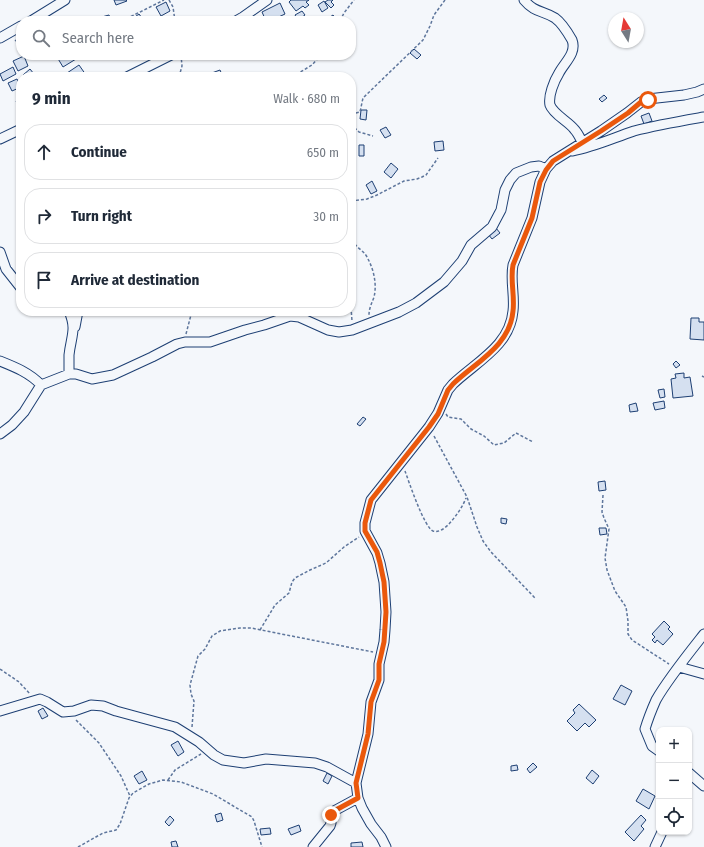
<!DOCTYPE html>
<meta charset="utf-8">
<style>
:root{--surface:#fff;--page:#f2f2f3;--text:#1f2937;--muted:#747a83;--line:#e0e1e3}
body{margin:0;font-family:"Fira Sans Condensed",sans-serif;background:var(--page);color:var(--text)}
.controls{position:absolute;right:12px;bottom:12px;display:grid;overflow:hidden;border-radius:8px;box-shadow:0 1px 3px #0004}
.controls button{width:36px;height:36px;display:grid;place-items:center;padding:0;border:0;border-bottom:1px solid var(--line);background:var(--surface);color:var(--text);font:20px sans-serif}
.compass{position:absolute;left:608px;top:12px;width:36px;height:36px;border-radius:50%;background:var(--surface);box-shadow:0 1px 3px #0004;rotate:349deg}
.stop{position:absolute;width:12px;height:12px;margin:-9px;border:3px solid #ea580c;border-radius:50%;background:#fff}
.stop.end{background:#ea580c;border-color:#fff;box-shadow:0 1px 4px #0008}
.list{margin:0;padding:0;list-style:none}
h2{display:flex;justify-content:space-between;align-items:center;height:52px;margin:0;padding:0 16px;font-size:17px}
h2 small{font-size:13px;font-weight:400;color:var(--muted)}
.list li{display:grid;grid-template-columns:26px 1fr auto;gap:12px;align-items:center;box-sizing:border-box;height:56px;margin:0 8px 8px;padding:0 8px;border:1px solid var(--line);border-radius:16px}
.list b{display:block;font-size:15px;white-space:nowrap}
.list em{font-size:13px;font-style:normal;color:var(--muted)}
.icon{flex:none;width:22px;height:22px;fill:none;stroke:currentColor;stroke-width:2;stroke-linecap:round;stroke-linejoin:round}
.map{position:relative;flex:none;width:704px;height:847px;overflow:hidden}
.search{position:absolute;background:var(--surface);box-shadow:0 1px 3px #0004;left:16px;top:16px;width:340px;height:44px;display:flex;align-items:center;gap:10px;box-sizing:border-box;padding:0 14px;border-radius:16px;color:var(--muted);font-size:15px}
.panel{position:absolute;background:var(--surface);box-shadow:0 1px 3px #0004;left:16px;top:72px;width:340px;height:244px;border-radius:16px}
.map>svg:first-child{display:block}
.building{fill:#d5e0f0;stroke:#1d3f73}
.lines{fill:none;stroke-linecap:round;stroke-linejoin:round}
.minor-casing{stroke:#1d3f73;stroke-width:11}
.path{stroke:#5e769c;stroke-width:1.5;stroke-dasharray:3 2;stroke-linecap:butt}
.minor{stroke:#f4f7fb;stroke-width:9}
.route{stroke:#ea580c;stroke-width:5}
</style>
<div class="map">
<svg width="704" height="847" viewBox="0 0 704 847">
<rect width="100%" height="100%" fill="#f4f7fb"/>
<path class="building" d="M114,0h12l1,1 -11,4z
M291,0h18l-3,2 3,3 -4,3 -2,-2 -7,5 -7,-9z
M328,0h5l-2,2 3,3 -3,3 -6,-6z
M324,1l4,7 -6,4 -4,-7z
M166,2l4,9 -9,5 -5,-9z
M280,3l5,11 -15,7h-4l-4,-9z
M302,11l3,4 -7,5 -3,-5z
M139,14l3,4 -2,3h-6l-2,-2z
M109,15l2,6h-13v-3z
M333,15l3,4 -3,2h-9z
M414,49l7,6 -4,4 -7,-6z
M60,55h13l3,4 -13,8 -6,-10z
M24,56l4,10 -10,5 -5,-10z
M79,65l7,10 -2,2h-19l-1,-2z
M13,67l3,7 -13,7 -3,-7z
M30,69l4,5 -3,3h-6l-2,-2z
M220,70l3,7h-13l-1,-3z
M17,79l4,8 -9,4 -4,-8z
M604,95l3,3 -5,4 -3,-3z
M21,98v12l-5,-9z
M361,110h6l-1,10 -6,-1z
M649,113l3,8 -8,3 -3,-8z
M386,127l5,8 -6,3 -5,-8z
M443,141l1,9 -9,1 -1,-9z
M359,145h5v11h-5z
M391,163l7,6 -7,9 -7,-6z
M372,181l5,10 -6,3 -5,-9z
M496,228l4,5 -8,6 -4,-5z
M691,318h8v4h5v18l-14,-1z
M676,361l4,4 -4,3 -3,-4z
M684,373v5l6,-1 3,19 -20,2 -2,-19 5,-1 -1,-4z
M664,389l1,8 -5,1 -2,-8z
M664,401l1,7 -10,2 -2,-7z
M636,403l2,8 -8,1 -1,-7z
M363,417l3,2 -6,7 -3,-2z
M605,481l1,9 -7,1 -1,-9z
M501,518l6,1 -1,5 -5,-1z
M599,528h7l1,6 -7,1z
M664,621l6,6 -2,2 5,5 -10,11 -6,-5 -2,3 -3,-3 3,-3 -3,-3z
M621,685l11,6 -7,14 -12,-6z
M579,704l17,16 -7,7 -4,-4 -8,8 -10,-10 8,-8 -2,-3z
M43,708l5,8 -6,3 -4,-8z
M178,741l6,11 -6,4 -7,-11z
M533,763l4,4 -7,6 -3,-4z
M517,765l1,5 -7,1v-5z
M592,770l7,6 -6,8 -7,-6z
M142,771l5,9 -8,4 -5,-8z
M327,773l5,3 -4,8 -5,-3z
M643,789l12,7 -6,13 -13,-8z
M221,813l2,7 -6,2 -2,-7z
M641,815l5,5 -5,6 3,3 -10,12 -9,-9z
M170,816l4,4 -5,6 -4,-4z
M299,825l2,6 -10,4 -3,-6z
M270,828l1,6 -10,1 -1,-6z
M176,841l2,6h-6l-1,-5z
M362,842l1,5h-12v-4z"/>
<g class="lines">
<defs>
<path id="minor" d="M524,0c11,13 18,10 31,18 7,5 13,15 17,22 5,13 -8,23 -13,33 -5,8 -11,23 -9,32 3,9 19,17 24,24 4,4 6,9 8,13
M31,21l34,-21
M236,21l7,-4 24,-17
M0,38l21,-12
M127,77l44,-22
M0,139l21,-10
M572,151c22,-4 41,-13 62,-20 23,-6 47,-10 70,-14
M0,252l6,17 15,19
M69,311c8,19 2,25 0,44 0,6 0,13 0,19
M75,327l3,-16
M0,361c15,6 30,12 41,24
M0,434l12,-9 12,-13 17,-27 28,-11h7l16,5 21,-4 39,-18 25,-13 8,-2h25l35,-12 19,-5 26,-9 9,1 29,13 11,2 13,-2 47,-18 17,-9 28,-21 18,-21 9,-16 21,-18 9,-17 4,-20 5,-10 6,-7 15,-6 8,-1 7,3
M679,667l25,7
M0,711l40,-12 7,3 16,10 11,-1 17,-6 12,1 13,5 59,16 24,15 15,13 9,5 21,3 22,-4 49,4 12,4 29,16
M659,751l-7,-5 -7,-17c3,-10 7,-20 11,-29 12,-21 33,-47 48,-66
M689,773l15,13
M313,847l17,-21 1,-3v-8l3,-4 24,-13
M386,847l-5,-10 -10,-13 -9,-16 -4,-10 -2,-15 12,-49 3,-32 8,-22v-16l5,-22 1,-12 1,-18 -2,-30 -4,-19 -3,-10 -12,-22v-8l6,-23 58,-73 9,-14 10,-23 5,-6c23,-22 57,-38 60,-73 2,-15 -3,-31 0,-46l19,-47 8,-36 6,-13 7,-8 48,-30 26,-18 14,-11 7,-3 36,-4 13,-3 7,-3
M655,847l7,-15"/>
</defs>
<use href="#minor" class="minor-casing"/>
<path class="path" d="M169,0l4,7 2,14
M122,21l42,-21
M340,21l4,-8 10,-13
M15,40l6,5
M179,77l3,-11 -1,-11
M292,77l20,-12 9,-10
M351,114l9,-2 3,-14 60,-58 7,-14 4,-11 11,-15
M351,124l8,8 14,4
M355,200l-3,40c4,8 13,11 16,19 6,11 9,26 6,38 -2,6 -5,11 -5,18
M351,201l16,-2 10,-4 27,-14 13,-2 5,-2 4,-2 12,-17
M351,307l1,14
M186,334l6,-23
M702,376l2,1
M446,414l2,3 13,2 10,10 13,7 10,9 10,-2 12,-10 17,9
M434,436l33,61 10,30 6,14 8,11 44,46
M405,471c4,11 19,56 28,60 6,2 12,-3 16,-7 7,-8 13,-16 17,-26
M603,495l-1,17 2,6 5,11 -4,29 2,12 8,21 11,16 2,14v13l4,6 37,24
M260,630l15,-25 14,-12 3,-11 3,-4 15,-8 16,-7 18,-16 15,-10
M0,669l19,13 11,12
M76,720l23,23 22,33 9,20
M192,727l2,-26 -3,-7 -1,-9 8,-29 7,-7 7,-13 8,-5 20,-3h11l122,24
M168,780l7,-10 26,-16
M78,847l25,-14 13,-3 4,-6 9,-26 4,-5 16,-9 14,-4 18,2 32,12 39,23 2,4 8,26"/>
<use href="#minor" class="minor"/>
</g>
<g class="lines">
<path class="route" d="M331,815l3,-4 24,-13 -2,-15 12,-49 3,-32 8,-22v-16l5,-22 2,-30 -2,-30 -4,-19 -3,-11 -12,-21v-8l6,-23 58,-73 9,-13 10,-24 5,-6c23,-22 57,-38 60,-73 2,-15 -3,-31 0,-46l19,-47 8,-36 6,-12 7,-9 48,-30 27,-18 13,-11 7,-2"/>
</g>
</svg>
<div class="controls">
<button>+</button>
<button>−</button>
<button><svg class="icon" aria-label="locate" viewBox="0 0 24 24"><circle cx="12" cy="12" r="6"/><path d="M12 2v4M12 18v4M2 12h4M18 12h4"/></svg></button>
</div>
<svg class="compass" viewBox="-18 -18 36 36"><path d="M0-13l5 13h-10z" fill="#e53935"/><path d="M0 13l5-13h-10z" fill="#747a83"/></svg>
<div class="stop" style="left:648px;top:100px"></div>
<div class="stop end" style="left:331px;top:815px"></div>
<div class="search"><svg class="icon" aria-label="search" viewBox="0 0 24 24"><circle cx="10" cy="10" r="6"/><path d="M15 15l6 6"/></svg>Search here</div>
<section class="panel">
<h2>9 min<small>Walk · 680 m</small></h2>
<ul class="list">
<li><svg class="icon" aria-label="ahead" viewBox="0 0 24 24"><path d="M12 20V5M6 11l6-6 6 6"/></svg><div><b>Continue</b></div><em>650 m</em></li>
<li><svg class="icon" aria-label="right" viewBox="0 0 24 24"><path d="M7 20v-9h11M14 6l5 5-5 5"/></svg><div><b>Turn right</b></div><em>30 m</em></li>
<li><svg class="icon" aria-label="arrive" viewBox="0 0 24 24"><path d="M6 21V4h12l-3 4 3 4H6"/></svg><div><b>Arrive at destination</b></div></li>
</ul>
</section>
</div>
